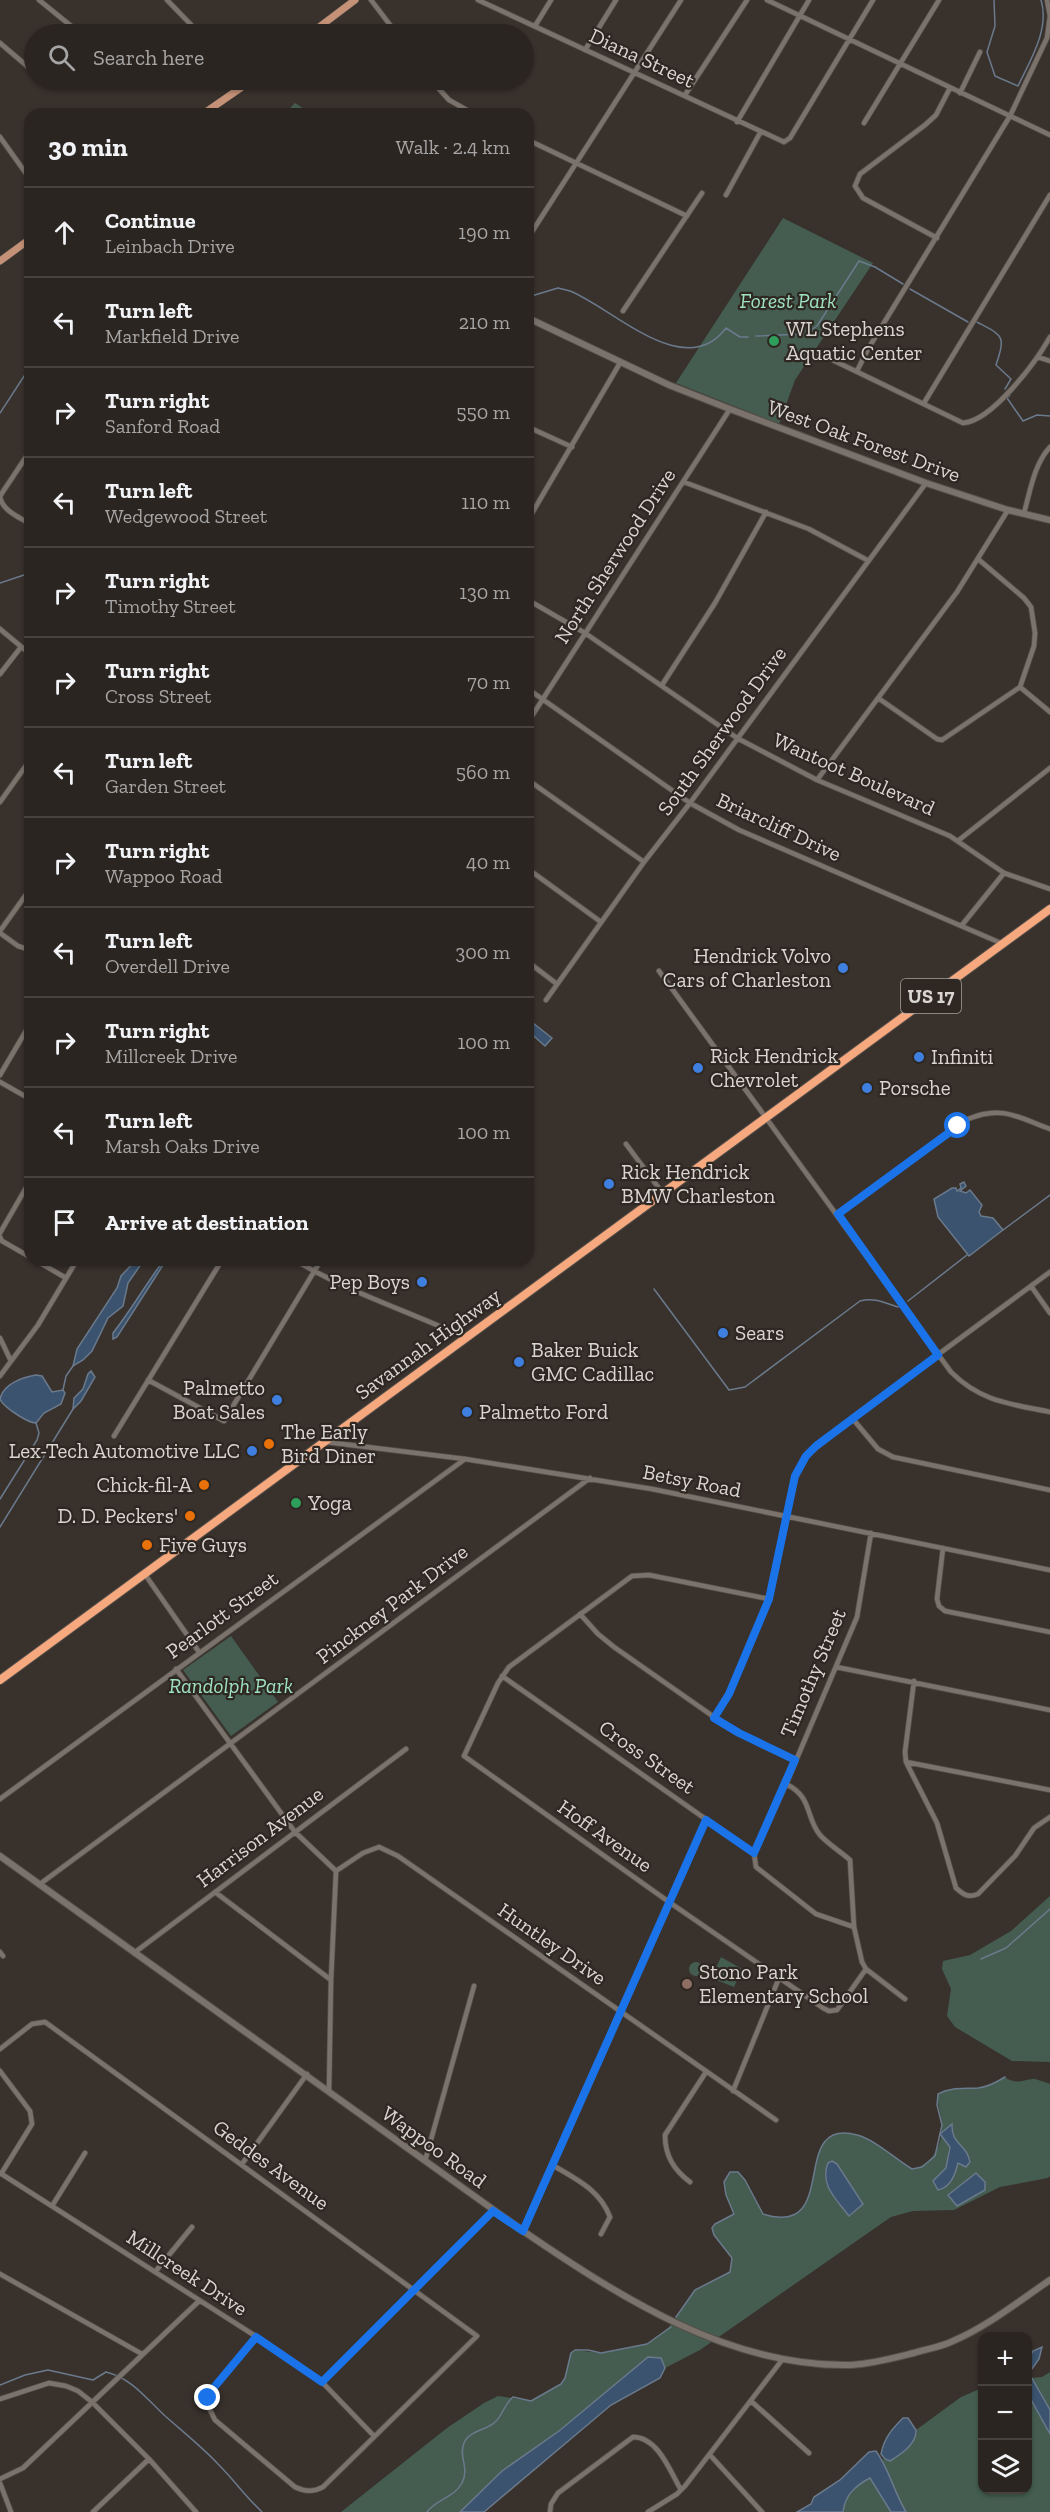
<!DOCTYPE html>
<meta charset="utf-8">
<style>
:root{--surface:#2b2521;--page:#332d2a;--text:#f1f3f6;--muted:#a6a5a5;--line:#47423f}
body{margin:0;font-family:"Zilla Slab",serif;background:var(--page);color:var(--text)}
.controls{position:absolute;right:18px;bottom:18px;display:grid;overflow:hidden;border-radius:12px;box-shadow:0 2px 4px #0004}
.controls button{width:54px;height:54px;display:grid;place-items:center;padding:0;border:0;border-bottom:2px solid var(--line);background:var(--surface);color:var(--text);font:30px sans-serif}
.stop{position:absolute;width:18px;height:18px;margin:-14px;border:4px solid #1a73e8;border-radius:50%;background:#fff}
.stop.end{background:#1a73e8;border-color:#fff;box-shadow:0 2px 6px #0008}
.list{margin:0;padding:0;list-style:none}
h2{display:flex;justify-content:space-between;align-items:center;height:78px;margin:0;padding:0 24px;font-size:26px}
h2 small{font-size:20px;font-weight:400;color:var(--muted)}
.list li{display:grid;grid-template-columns:39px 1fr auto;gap:18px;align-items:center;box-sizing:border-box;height:90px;padding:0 24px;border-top:2px solid var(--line)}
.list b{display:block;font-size:22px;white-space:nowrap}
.list p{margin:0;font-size:20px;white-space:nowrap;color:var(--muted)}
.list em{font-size:20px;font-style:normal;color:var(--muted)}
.icon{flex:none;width:33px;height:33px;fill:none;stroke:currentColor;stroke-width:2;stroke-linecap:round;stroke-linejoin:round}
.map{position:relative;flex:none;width:1050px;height:2512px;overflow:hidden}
.search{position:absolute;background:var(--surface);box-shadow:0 2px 4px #0004;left:24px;top:24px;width:510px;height:66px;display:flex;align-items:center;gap:15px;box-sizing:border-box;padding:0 21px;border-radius:33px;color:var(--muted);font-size:22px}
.panel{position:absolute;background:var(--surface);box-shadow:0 2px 4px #0004;left:24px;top:108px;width:510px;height:1158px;border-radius:18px}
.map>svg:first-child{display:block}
.green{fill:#445d50;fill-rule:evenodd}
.water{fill:#3b536e;stroke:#6a7a8c;stroke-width:1.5}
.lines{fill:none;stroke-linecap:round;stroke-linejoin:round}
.stream{stroke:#6a7a8c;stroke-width:1.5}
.street-casing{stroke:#544e49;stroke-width:6}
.secondary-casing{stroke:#544e49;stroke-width:8}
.primary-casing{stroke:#544e49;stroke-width:8}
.highway-casing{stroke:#544e49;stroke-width:10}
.street{stroke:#7b726c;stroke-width:4.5}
.secondary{stroke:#7b726c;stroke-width:6}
.primary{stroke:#c59277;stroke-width:7}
.highway{stroke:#f6a87e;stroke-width:8}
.route{stroke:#1a73e8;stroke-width:8}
.leisure-dot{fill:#2e9e5b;stroke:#2e2722;stroke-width:2}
.shop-dot{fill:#3f7fe0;stroke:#2e2722;stroke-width:2}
.food-dot{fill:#e8710a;stroke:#2e2722;stroke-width:2}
.education-dot{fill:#8d6e63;stroke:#2e2722;stroke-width:2}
.labels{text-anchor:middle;stroke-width:4.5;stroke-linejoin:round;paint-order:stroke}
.shield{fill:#2e2722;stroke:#a6a19c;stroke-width:1.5}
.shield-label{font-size:20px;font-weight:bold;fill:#d9d5d1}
.street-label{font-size:21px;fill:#d9d5d1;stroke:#2e2722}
.park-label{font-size:21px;font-style:italic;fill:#9fe2bf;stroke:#2e2722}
.poi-label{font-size:21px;fill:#d9d5d1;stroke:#2e2722;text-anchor:start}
</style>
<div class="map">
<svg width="1050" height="2512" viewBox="0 0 1050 2512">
<rect width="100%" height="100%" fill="#39312c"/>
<path class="green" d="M295,103l17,11h-28z
M783,218l90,45 -78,117 -16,44 -103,-41z
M231,1636l47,66 -47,34 -48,-66z
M1050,1896v166l-38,-1 -57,-34 -8,-11 4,-27 -9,-20 1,-8 27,-6 41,-24z
M721,1957l21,12 -8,18 -23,-9z
M689 1969a7 7 0 1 1 14 0a7 7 0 1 1-14 0Z
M1005,2077c12,9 18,2 30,2 4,1 10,3 15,5v92l-2,2 -48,9 -46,23 -41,1 -22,6 -191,133 -35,18 -5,-10 -12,-1 -89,74 -57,40 -42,41h-119l106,-84 37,-25 14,-7 33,5 30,-17 4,-6 6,-25 4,-3 26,3 46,-9 22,-17 26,-37 35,-18 2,-14 -18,-23 -2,-7 3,-4 19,-10 -8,-19 -2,-13 6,-10h8l7,8 18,34c79,25 24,-97 93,-79 20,5 39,24 56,34 21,-4 31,-25 30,-45 -1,-11 -5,-18 -4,-30 13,-7 25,-5 39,-6 11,-1 20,-6 28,-11zM952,2125l2,15 8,6 -4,17 -25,18 13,-13zM825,2170l38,34 -13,12c-12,-13 -27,-28 -25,-46zM985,2190l-28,16 -9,-11z
M1050,2372v38l-19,-32 11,-1z
M982,2388v102h46v-96l22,40v78h-144c-10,-16 -19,-35 -24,-53l8,2 27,-28 -1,-3 45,-33z
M870,2478l21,34h-48c2,-17 12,-26 27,-34z"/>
<path class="water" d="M528,1019l24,19 -7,8 -17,-15z
M964,1182l2,4 -6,5 6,2 4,-3 12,15 -3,7 2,4 12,2 10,12 -34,26 -31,-39 -4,-18 18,-11h4l1,3 4,-3 -1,-4z
M136,1260h8l-16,23 -5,23 -15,12 -16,33 -9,9 -10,6 4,-17 40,-61 4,-12z
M164,1260h2l-1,2 -48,75 -4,2v-6c19,-24 32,-48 51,-73z
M91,1371l4,6 -14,24 -8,8 1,-11 9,-9 5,-15z
M36,1375l6,1 10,16 11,-2 2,3 -4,11 -17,9 -8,10c-8,0 -33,-16 -36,-24 3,-15 23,-22 36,-24z
M952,2124c-1,21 15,20 18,38l-4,5 -8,-4c-3,12 -7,24 -20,27l-5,-9 13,-13 4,-21 -10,-13z
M832,2161l5,3 26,40 -14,12c-12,-16 -30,-31 -21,-53z
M976,2173l9,9v8l-28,16 -9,-11z
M1042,2347l-3,12 -10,14 21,37v24l-22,-40v-35l5,-8z
M648,2357l13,1 4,10 -5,10 -49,27 -127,107h-24l42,-41 57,-40z
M903,2418h5l8,12c1,14 -15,24 -26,31l-5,-2 -4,-5c3,-16 11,-25 22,-36z
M876,2451c13,18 18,41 30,61h-15l-21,-34c-15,8 -25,17 -27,34h-46l14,-8 3,-7 26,-17 29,-28z"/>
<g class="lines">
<path class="stream" d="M994,0l1,26 -8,26 8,24 23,10c12,-25 32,-57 23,-86
M910,289l58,33
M528,297l30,-9 12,3c43,17 115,92 156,37l14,9h8
M977,322c26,14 29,13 19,43l15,14 -6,10
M756,336l49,-2 12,-8 42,-65 16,6 28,17
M1010,395l-3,3 16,23 14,-6 13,1
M0,413l30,-46
M0,583l30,-10
M1003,1230l47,-35
M654,1289l75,101 16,-3 115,-86c14,-4 25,2 38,6
M908,1301l59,-46
M63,1390l3,-14 7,-10
M0,1499l37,-59 2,-7 -3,-10
M0,1527l73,-118
M981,1959l25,-11 44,-39
M676,2317l19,-27 35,-18 2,-14 -18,-23 -2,-7 3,-4 19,-10 -8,-19 -2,-13 6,-10h8l7,8 18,34c79,25 24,-98 94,-79 19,5 38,24 55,34l10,-2 13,-11 7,-31 -5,-20 1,-11c13,-7 25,-5 40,-6 10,-1 19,-6 27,-11
M0,2385l25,-10 23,-5 45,10 13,-8c25,6 40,26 58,43 18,16 38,32 54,49 16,16 28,33 44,48
M427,2512c9,-13 27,-14 35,-29 8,-15 -4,-27 2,-40 5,-12 22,-13 30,-20 9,-7 10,-19 19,-26l18,4 30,-17 4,-6 6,-25 4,-3h13l13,3 46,-9 24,-17"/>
<defs>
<path id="street" d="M39,0l42,34
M167,0l33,34
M371,0l26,34
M478,0l306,142 6,-4 83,-138
M767,0l283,135
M535,26l16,-26
M0,43l34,29
M585,50l31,-50
M43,80l5,4
M431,80l18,20 25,14
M960,93l20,-41
M685,95l62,-95
M737,122l72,-122
M864,123l75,-123
M0,137l30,42
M528,140l159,76
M726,195l34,-62
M528,238l153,-238
M937,238l-74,-40 -8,-12 5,-12 65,-49 11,-10 14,-27
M623,311l79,-118
M818,353l145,70c29,-2 73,-61 87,-86
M1038,357l12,4
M857,371l11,-22 142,-233 37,-78 3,-22 -3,-16
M924,403l126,-208
M528,427l44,20
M30,451l-30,45c1,14 19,21 30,28
M684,482l125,47 58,31
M1024,513c6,-21 10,-49 26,-66
M528,520l92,-157
M528,600l57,33 152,105 80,42 133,56 54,37 46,16
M0,629l30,25
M0,674l21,-27
M662,685l53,-82 51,-91
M1020,687l30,25
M528,689l162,114 49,27 264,114
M878,698l59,41 5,1 78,-53 14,-41 1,-13 -4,-26 -7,-9 -46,-39
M528,722l202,-313
M528,780l116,82
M817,780l140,-188 51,-82
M0,802l30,-42
M959,840l91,-72
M528,869l73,53
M962,925l42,-52
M0,931l30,-42
M0,933l18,13 12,4
M528,962l29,22
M659,971l292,401c30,30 60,32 99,40
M546,1000l98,-138 46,-59 236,-320
M0,1075l30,-51
M0,1082l30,17
M626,1144l38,51
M838,1214l130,-95c34,-14 49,-2 82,10
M0,1233l30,-52
M0,1237l2,4 28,16
M35,1260l31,18
M295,1260c54,33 114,51 171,78
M1031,1286l19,27
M0,1338l10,21
M0,1376l38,-51 39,-65
M148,1380l76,41 97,-161
M852,1418l26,31 15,8 157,33
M114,1436l108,-176
M326,1442l139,17 187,30 398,81
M943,1548l-6,51 2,7 6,5 105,21
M144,1573l55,79
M769,1599l-120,-24 -17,1 -123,91 -11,16 -34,73 205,146 154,106 6,3 8,-1 29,-41
M580,1614l18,20 16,13 100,70 25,16 56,27
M836,1667l214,43
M176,1669l119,163 41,39
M502,1676l252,177 2,14 60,47 38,13
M914,1681l-9,71 1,10 31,61 19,65c8,7 12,10 22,6l37,-38 19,-28 16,-11
M714,1717l15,-24 40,-94 26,-123 11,-20 46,-38 198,-146
M906,1762l144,28
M786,1784c27,13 19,33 34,51 8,9 21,17 30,25l4,67 8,35 4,7 39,30
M0,1799l465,-340
M754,1853l32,-69 71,-167 14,-84
M336,1871l27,-18 16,-6 19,9 378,264
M40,1884l550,-406
M215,1892l116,88
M0,1952l3,4
M134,1953l272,-204
M0,2049l32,-25 13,-2 432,314 -154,151c-9,5 -18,5 -28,0l-80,-67 -7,-14 3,-15 46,-54
M0,2071l30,40 2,13 -31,50
M329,2091l2,-111 5,-109
M733,2091l46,-113
M425,2161l49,-175
M242,2164l65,-90
M554,2166c22,13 46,24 56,51l-9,17
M0,2173l257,164 65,45 52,54
M690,2182c-16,-12 -25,-26 -25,-47l41,-63
M52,2206l33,-53
M523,2231l183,-412
M155,2272l37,-45
M0,2274l142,80
M322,2382l171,-171
M0,2399l49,-16 17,3 12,5 14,11 57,57 47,53
M751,2401l58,52
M710,2455l52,57
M0,2479l23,-11 176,-167
M0,2483l11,29
M93,2512l56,-53
M550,2512l1,-8 7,-11 75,-56c25,0 37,34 48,53
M648,2512l29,-18 8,-8 97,-126"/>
<path id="secondary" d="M528,318l141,67 61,24 196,74 82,27 42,10
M0,1856l523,375c97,66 207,137 328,134 21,-1 43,-7 63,-12 13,-4 27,-6 39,-12 35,-15 66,-40 97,-61"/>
<path id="primary" d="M310,34l45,-34
M203,114l49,-34
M0,261l30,-22"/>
<path id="highway" d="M0,1680l1050,-771"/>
</defs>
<use href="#street" class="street-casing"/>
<use href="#secondary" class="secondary-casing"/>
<use href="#primary" class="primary-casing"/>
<use href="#highway" class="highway-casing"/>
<use href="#street" class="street"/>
<use href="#secondary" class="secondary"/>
<use href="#primary" class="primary"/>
<use href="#highway" class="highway"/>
</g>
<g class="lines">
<path class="route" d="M208,2398l3,-7 45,-54 66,45 171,-171 30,20 183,-411 48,33 41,-93 -56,-27 -25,-15 15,-24 40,-95 26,-123 11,-20 10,-10 122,-91 -100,-141 120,-88"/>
</g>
<g class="leisure-dot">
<circle cx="774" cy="341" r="6"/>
<circle cx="296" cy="1503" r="6"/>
</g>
<g class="shop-dot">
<circle cx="843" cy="968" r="6"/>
<circle cx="919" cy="1057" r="6"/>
<circle cx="698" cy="1068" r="6"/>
<circle cx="867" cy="1088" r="6"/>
<circle cx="609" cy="1184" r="6"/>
<circle cx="422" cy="1282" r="6"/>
<circle cx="723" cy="1333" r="6"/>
<circle cx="519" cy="1362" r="6"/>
<circle cx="277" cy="1400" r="6"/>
<circle cx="467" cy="1412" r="6"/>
<circle cx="252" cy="1451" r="6"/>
</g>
<g class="food-dot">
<circle cx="269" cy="1444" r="6"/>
<circle cx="204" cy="1485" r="6"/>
<circle cx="190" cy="1516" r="6"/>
<circle cx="147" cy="1545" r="6"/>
</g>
<circle class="education-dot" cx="687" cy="1984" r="6"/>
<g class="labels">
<rect class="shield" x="901" y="979" width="60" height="34" rx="4.5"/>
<g class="shield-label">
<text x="931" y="1003">US 17</text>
</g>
<g class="street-label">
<text transform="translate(642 58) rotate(25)" y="7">Diana Street</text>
<text transform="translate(864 441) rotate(20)" y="7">West Oak Forest Drive</text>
<text transform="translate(615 556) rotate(-57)" y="7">North Sherwood Drive</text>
<text transform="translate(722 731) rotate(-54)" y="7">South Sherwood Drive</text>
<text transform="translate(854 774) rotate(24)" y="7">Wantoot Boulevard</text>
<text transform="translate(779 827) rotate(25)" y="7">Briarcliff Drive</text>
<text transform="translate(428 1344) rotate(-36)" y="7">Savannah Highway</text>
<text transform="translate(692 1481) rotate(11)" y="7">Betsy Road</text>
<text transform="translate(392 1604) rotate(-37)" y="7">Pinckney Park Drive</text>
<text transform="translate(222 1615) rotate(-36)" y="7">Pearlott Street</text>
<text transform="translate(813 1673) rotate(-67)" y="7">Timothy Street</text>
<text transform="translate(647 1757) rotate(35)" y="7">Cross Street</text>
<text transform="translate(605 1836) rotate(35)" y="7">Hoff Avenue</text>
<text transform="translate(260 1837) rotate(-37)" y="7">Harrison Avenue</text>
<text transform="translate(552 1944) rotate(35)" y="7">Huntley Drive</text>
<text transform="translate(434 2147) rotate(36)" y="7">Wappoo Road</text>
<text transform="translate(271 2165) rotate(36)" y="7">Geddes Avenue</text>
<text transform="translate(187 2273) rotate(33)" y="7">Millcreek Drive</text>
</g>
<g class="park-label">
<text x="788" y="308">Forest Park</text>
<text x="231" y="1693">Randolph Park</text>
</g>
<g class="poi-label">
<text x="786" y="336">WL Stephens<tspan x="786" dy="24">Aquatic Center</tspan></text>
<text x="831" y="963" text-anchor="end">Hendrick Volvo<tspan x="831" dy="24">Cars of Charleston</tspan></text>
<text x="710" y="1063">Rick Hendrick<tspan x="710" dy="24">Chevrolet</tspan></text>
<text x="931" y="1064">Infiniti</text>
<text x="879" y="1095">Porsche</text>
<text x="621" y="1179">Rick Hendrick<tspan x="621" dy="24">BMW Charleston</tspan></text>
<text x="410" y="1289" text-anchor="end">Pep Boys</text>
<text x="735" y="1340">Sears</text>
<text x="531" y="1357">Baker Buick<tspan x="531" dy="24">GMC Cadillac</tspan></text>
<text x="265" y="1395" text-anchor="end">Palmetto<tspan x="265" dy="24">Boat Sales</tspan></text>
<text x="479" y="1419">Palmetto Ford</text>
<text x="281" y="1439">The Early<tspan x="281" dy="24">Bird Diner</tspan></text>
<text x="240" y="1458" text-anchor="end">Lex-Tech Automotive LLC</text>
<text x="192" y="1492" text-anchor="end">Chick-fil-A</text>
<text x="308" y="1510">Yoga</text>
<text x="178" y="1523" text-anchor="end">D. D. Peckers'</text>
<text x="159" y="1552">Five Guys</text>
<text x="699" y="1979">Stono Park<tspan x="699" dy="24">Elementary School</tspan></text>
</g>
</g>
</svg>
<div class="controls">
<button>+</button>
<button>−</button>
<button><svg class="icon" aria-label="layers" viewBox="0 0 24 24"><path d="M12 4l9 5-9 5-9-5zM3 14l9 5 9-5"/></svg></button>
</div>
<div class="stop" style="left:958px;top:1126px"></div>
<div class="stop end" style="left:208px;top:2398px"></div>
<div class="search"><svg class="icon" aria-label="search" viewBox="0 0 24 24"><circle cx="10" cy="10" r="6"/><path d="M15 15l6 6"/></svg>Search here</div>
<section class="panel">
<h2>30 min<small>Walk · 2.4 km</small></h2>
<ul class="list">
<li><svg class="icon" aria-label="ahead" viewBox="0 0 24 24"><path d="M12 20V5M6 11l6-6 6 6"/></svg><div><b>Continue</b><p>Leinbach Drive</p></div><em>190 m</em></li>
<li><svg class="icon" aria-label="left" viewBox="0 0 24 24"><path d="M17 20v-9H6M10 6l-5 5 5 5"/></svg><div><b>Turn left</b><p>Markfield Drive</p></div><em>210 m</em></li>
<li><svg class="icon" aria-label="right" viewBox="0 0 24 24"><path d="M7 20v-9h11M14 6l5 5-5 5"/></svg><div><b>Turn right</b><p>Sanford Road</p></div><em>550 m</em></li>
<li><svg class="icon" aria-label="left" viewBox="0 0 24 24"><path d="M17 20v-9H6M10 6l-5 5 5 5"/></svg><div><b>Turn left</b><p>Wedgewood Street</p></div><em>110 m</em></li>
<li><svg class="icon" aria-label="right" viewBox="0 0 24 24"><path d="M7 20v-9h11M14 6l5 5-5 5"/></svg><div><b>Turn right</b><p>Timothy Street</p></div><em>130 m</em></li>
<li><svg class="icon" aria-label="right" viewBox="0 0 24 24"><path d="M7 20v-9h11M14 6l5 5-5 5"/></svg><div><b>Turn right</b><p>Cross Street</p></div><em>70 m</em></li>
<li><svg class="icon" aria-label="left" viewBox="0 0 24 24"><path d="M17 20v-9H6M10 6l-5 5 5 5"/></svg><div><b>Turn left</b><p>Garden Street</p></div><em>560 m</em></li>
<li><svg class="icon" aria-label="right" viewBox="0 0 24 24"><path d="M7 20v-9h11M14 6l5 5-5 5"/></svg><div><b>Turn right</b><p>Wappoo Road</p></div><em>40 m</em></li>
<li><svg class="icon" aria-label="left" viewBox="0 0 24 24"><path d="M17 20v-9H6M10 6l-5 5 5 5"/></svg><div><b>Turn left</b><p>Overdell Drive</p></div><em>300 m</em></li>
<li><svg class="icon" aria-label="right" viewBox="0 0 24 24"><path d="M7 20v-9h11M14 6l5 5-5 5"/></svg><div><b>Turn right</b><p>Millcreek Drive</p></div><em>100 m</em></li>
<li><svg class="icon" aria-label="left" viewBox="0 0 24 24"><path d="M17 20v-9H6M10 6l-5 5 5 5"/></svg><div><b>Turn left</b><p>Marsh Oaks Drive</p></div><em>100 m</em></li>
<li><svg class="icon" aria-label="arrive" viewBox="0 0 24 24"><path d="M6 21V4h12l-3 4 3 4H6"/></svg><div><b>Arrive at destination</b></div></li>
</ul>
</section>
</div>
